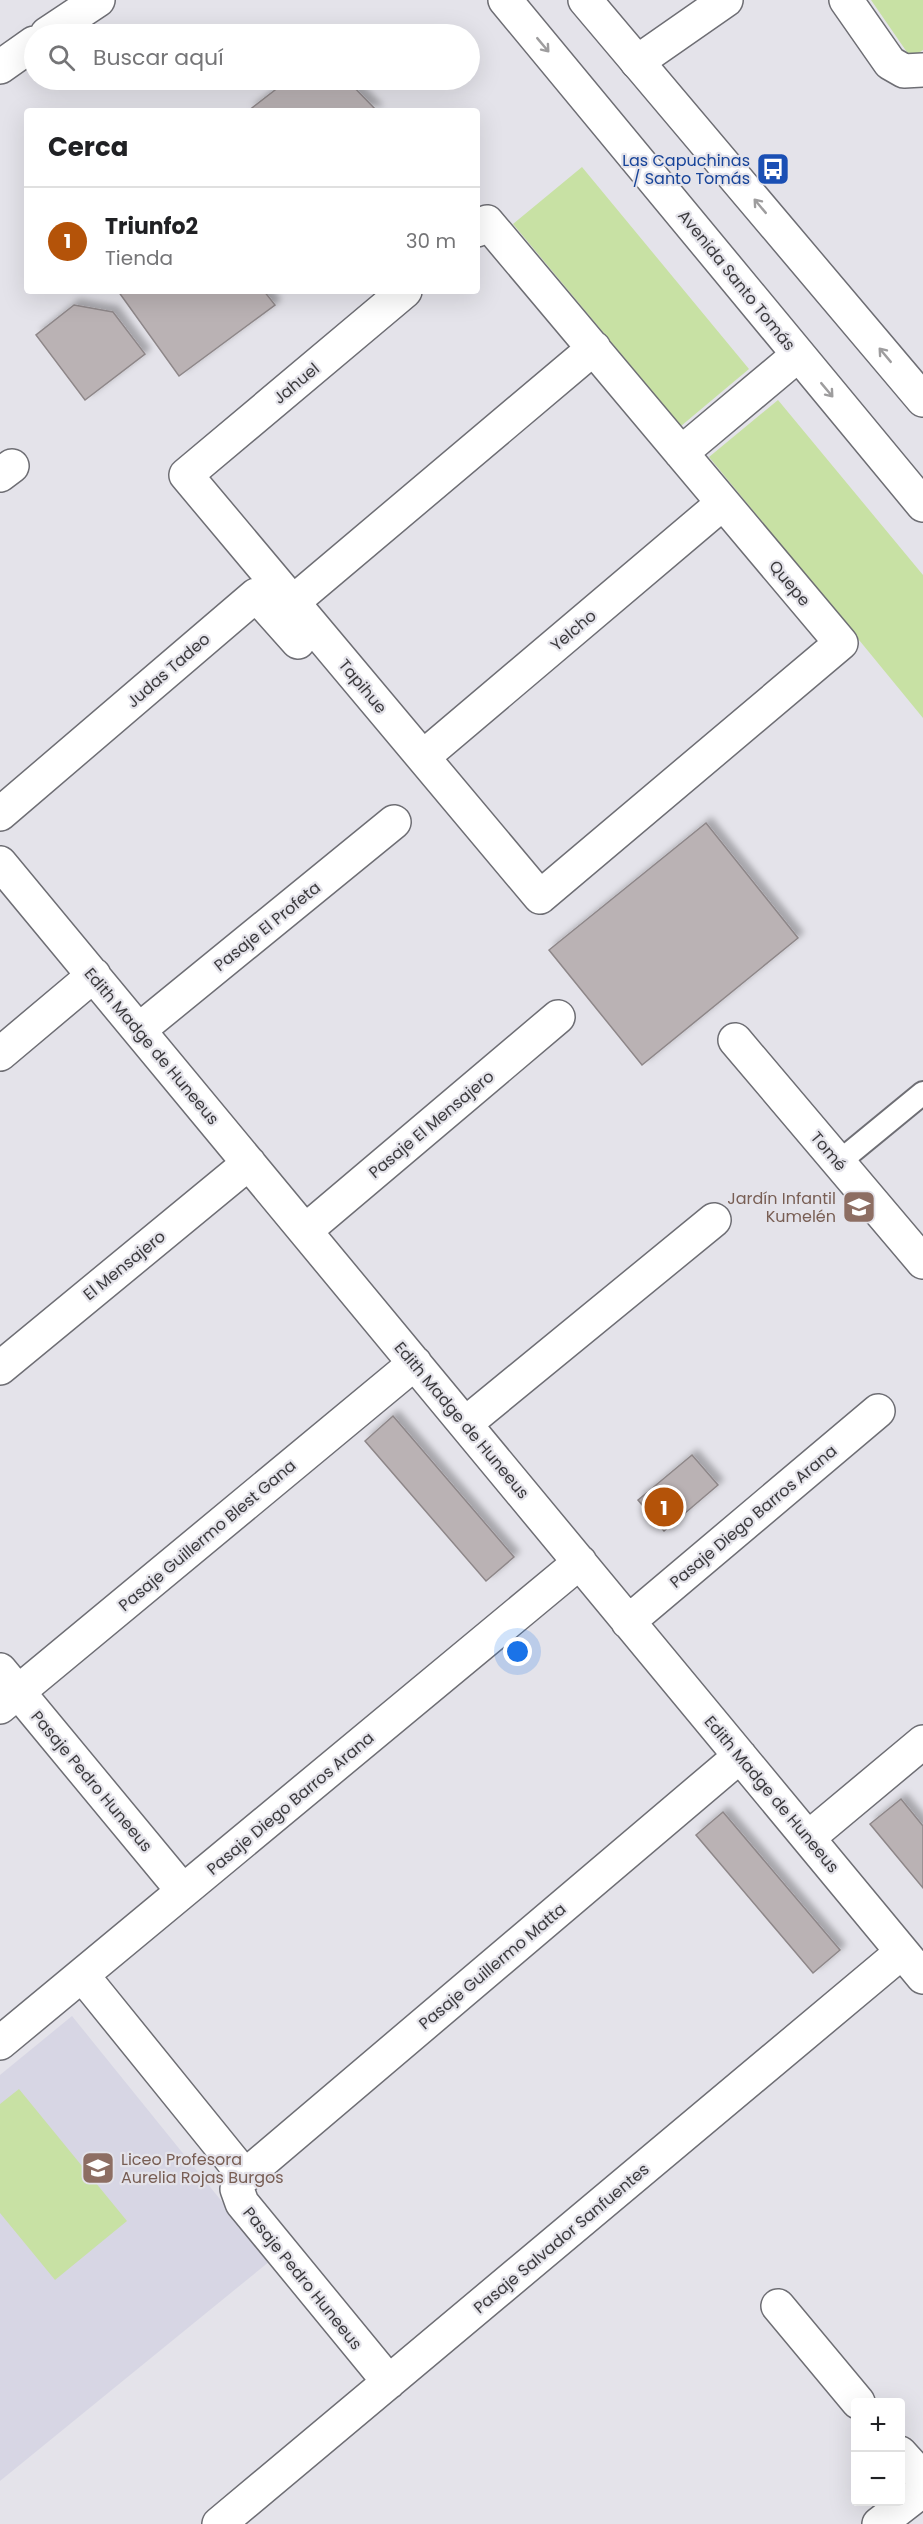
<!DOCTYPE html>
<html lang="es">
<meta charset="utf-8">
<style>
:root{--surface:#fff;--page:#f6f6f6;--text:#202124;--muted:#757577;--line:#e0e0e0;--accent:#b45309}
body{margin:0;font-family:Poppins,sans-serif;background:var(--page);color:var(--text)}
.controls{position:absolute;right:18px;bottom:18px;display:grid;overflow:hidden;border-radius:6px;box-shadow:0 6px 24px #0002}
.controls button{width:54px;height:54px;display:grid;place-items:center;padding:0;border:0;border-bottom:2px solid var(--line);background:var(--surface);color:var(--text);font:30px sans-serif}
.you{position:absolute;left:518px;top:1652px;width:21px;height:21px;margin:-15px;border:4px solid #fff;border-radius:50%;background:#1a73e8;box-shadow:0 0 0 9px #1a73e833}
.badge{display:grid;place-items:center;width:39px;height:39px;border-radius:50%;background:var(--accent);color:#fff;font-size:20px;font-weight:700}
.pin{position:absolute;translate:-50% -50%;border:3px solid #fff;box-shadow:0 2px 6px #0006}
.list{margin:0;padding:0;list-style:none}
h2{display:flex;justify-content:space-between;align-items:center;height:78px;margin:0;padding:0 24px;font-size:26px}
h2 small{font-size:20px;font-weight:400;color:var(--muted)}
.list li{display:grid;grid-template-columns:39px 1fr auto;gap:18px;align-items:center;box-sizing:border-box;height:108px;padding:0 24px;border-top:2px solid var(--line)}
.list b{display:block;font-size:22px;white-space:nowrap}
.list p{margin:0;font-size:20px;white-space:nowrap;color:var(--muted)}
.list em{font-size:20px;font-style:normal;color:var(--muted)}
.icon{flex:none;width:33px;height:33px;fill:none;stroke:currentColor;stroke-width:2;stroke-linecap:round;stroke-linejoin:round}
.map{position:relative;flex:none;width:923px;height:2524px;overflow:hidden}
.search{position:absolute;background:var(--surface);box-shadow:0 6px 24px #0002;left:24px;top:24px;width:456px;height:66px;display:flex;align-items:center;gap:15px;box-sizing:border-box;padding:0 21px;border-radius:33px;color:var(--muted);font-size:22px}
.panel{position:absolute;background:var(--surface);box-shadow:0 6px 24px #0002;left:24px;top:108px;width:456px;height:186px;border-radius:6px}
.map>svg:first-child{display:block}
.built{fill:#d7d6e4}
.green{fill:#c8e1a4}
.building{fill:#bab2b4;stroke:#8e8789;stroke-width:1.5;filter:url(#shadow)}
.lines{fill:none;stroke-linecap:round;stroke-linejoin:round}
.lane-casing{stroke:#6e6e74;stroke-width:26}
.street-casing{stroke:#6e6e74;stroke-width:36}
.secondary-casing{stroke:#6e6e74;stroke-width:36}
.lane{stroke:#fff;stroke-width:22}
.street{stroke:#fff;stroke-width:33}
.secondary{stroke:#fff;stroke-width:33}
.oneway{stroke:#9e9d9e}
.labels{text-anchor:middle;stroke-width:4.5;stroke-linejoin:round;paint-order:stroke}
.transit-label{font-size:16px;fill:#164399;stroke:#e4e3ea;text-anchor:end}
.street-label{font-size:16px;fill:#3c3b3e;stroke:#e4e3ea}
.education-label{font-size:16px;fill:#785e54;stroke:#e4e3ea;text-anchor:end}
</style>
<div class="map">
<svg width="923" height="2524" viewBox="0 0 923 2524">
<defs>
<filter id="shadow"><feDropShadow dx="5.5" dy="-5.5" stdDeviation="3" flood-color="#0004"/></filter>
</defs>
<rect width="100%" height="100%" fill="#e4e3ea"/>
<path class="built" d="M72,2016l198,245 -270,220v-406z"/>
<path class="green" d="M871,0h52v50l-12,8z
M582,167l167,202 -68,57 -168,-202z
M778,400l145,175v143l-214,-261z
M19,2089l108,132 -72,59 -55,-67v-109z"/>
<path class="building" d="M288,80h59l30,31h-129z
M118,291h146l11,14 -96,71z
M74,305l39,7 32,42 -60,46 -49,-65z
M706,823l92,115 -156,127 -93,-115z
M393,1416l121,141 -28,24 -121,-140z
M692,1455l26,30 -54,46 -26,-31z
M901,1799l22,27v62l-53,-64z
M723,1812l117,138 -27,23 -117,-138z"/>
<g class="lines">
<defs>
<path id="lane" d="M839,1162l84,-69"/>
<path id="street" d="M846,0l44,63 14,8 19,-1
M637,62l89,-62
M405,291l-219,184 354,422 301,-254 -354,-421 -10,8
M681,453l117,-98
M0,475l12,-9
M293,602l301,-254
M423,757l300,-254
M0,814l256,-219 42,47
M0,863l923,1114
M139,1030l255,-208
M735,1040l188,222
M0,1054l94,-79
M305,1231l253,-214
M0,1368l249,-205
M465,1424l249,-204
M628,1622l250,-211
M0,1670l183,221
M0,1707l415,-344
M808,1838l115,-96
M82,1975l162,200
M0,2043l580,-481
M778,2306l80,96
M389,2382l-147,-179 -5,-14 2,-8 501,-425
M900,2453l23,25
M219,2524l683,-572
M879,2524l44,-34"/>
<path id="secondary" d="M505,0l418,505
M585,0l338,400
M47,34l51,-34
M0,67l34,-24"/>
</defs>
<use href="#lane" class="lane-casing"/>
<use href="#street" class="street-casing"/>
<use href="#secondary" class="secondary-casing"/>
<use href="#lane" class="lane"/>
<use href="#street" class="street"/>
<use href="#secondary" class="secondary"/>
</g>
<defs><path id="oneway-shaft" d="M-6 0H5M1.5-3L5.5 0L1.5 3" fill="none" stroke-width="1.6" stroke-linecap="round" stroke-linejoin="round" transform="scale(1.5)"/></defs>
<g class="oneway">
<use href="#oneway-shaft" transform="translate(543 45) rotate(50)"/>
<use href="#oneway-shaft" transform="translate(760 206) rotate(-130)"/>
<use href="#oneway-shaft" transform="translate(885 355) rotate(-130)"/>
<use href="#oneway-shaft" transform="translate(827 390) rotate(50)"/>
</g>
<defs>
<symbol id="bus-square" viewBox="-11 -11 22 22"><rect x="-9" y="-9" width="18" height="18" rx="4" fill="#1a4fb4" stroke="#e4e3ea"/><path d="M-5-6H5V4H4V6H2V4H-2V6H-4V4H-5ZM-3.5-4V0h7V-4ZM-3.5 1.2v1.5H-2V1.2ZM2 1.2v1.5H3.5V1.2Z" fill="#fff"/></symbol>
<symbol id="school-square" viewBox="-11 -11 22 22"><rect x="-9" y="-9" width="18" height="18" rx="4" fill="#8d6e63" stroke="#e4e3ea"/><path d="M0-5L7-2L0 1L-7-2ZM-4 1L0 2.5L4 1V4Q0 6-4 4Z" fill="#fff"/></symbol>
</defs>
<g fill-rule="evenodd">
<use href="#bus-square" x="754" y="150" width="38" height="38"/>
<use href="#school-square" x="840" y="1188" width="38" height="38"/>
<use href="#school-square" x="79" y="2149" width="38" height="38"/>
</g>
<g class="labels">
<g class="transit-label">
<text x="750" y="166">Las Capuchinas<tspan x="750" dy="18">/ Santo Tomás</tspan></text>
</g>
<g class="street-label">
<text transform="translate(737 280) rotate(51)" y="6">Avenida Santo Tomás</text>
<text transform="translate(296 383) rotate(-40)" y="6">Jahuel</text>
<text transform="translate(790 583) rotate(50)" y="6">Quepe</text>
<text transform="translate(573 630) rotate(-40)" y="6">Yelcho</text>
<text transform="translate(168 670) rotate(-41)" y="6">Judas Tadeo</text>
<text transform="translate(363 686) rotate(50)" y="6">Tapihue</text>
<text transform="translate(267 926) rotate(-39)" y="6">Pasaje El Profeta</text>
<text transform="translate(152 1046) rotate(50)" y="6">Edith Madge de Huneeus</text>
<text transform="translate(431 1124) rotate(-40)" y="6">Pasaje El Mensajero</text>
<text transform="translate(829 1151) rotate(50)" y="6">Tomé</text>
<text transform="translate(124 1265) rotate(-39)" y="6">El Mensajero</text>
<text transform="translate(462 1420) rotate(50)" y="6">Edith Madge de Huneeus</text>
<text transform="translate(753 1516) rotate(-40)" y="6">Pasaje Diego Barros Arana</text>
<text transform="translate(207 1535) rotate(-40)" y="6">Pasaje Guillermo Blest Gana</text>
<text transform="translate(92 1781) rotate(50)" y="6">Pasaje Pedro Huneeus</text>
<text transform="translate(772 1794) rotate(50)" y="6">Edith Madge de Huneeus</text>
<text transform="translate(290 1803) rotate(-40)" y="6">Pasaje Diego Barros Arana</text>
<text transform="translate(492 1966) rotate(-40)" y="6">Pasaje Guillermo Matta</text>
<text transform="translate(561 2238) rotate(-40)" y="6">Pasaje Salvador Sanfuentes</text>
<text transform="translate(303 2278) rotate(51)" y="6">Pasaje Pedro Huneeus</text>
</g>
<g class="education-label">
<text x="836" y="1204">Jardín Infantil<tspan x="836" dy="18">Kumelén</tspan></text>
<text x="121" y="2165" text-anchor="start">Liceo Profesora<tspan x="121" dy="18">Aurelia Rojas Burgos</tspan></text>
</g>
</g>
</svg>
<div class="controls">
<button>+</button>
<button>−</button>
</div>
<div class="you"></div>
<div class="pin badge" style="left:664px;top:1507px">1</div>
<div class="search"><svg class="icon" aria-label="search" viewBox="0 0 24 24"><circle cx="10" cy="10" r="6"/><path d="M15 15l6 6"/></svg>Buscar aquí</div>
<section class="panel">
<h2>Cerca<small></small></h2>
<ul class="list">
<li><span class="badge">1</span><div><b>Triunfo2</b><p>Tienda</p></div><em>30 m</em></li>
</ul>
</section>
</div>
